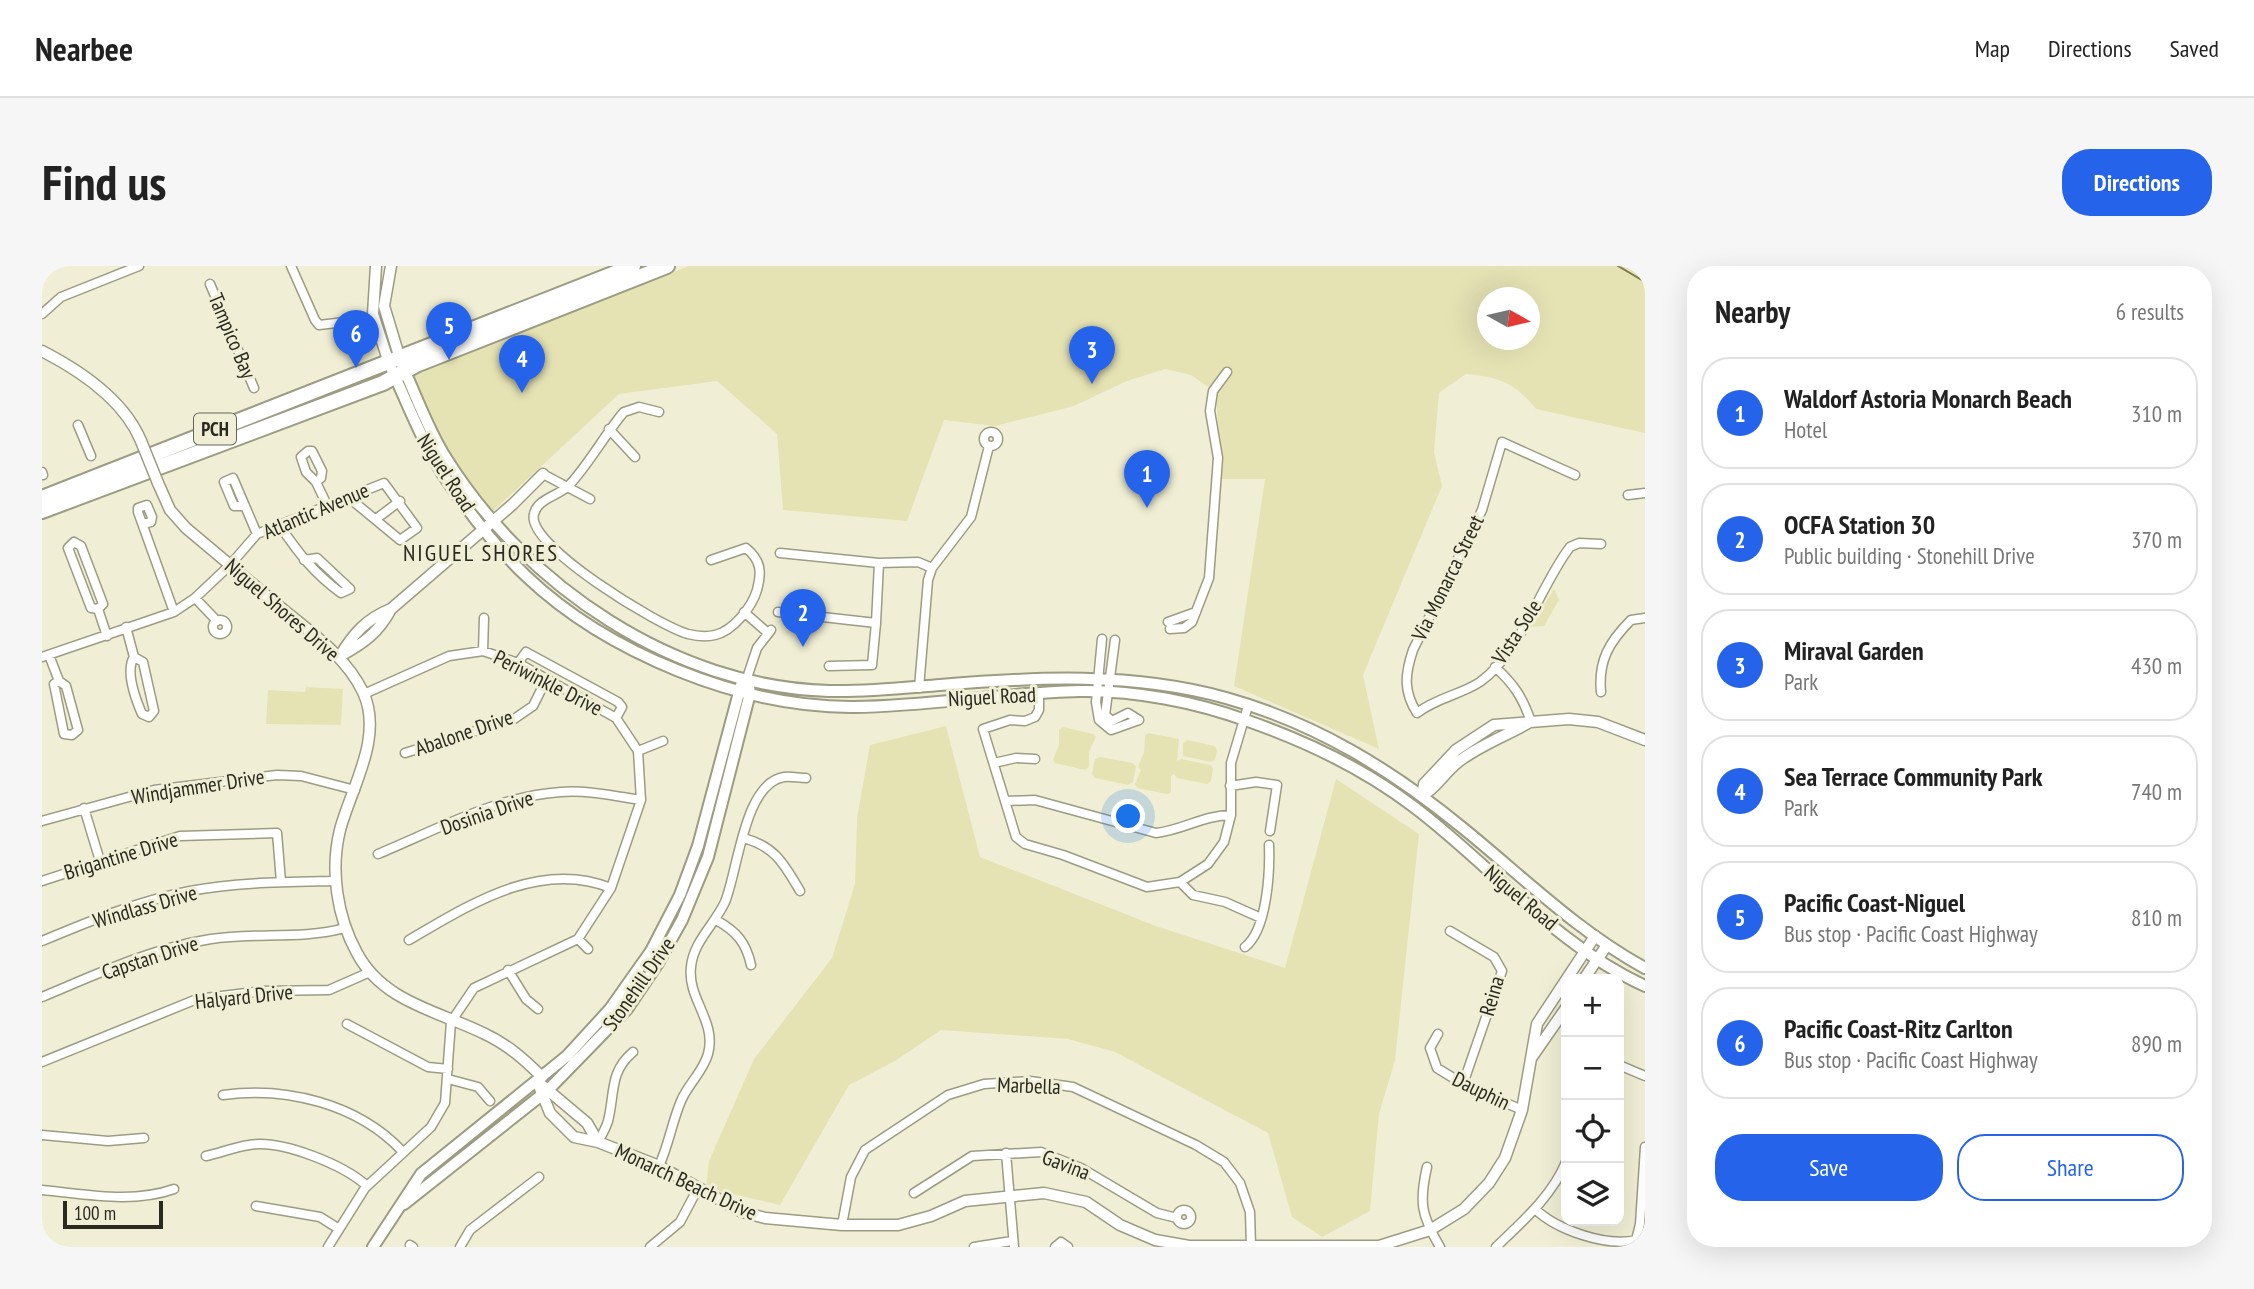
<!DOCTYPE html>
<meta charset="utf-8">
<style>
:root{--surface:#fff;--page:#f6f6f6;--text:#222;--muted:#767676;--line:#e0e0e0;--accent:#2563eb}
body{margin:0;font-family:"PT Sans Narrow",sans-serif;background:var(--page);color:var(--text)}
.controls{position:absolute;right:21px;bottom:21px;display:grid;overflow:hidden;border-radius:14px;box-shadow:0 7px 28px #0002}
.controls button{width:63px;height:63px;display:grid;place-items:center;padding:0;border:0;border-bottom:2px solid var(--line);background:var(--surface);color:var(--text);font:35px sans-serif}
.compass{position:absolute;left:1435px;top:21px;width:63px;height:63px;border-radius:50%;background:var(--surface);box-shadow:0 7px 28px #0002;rotate:98deg}
.scale{position:absolute;left:21px;bottom:18px;width:100px;box-sizing:border-box;padding-left:7px;border:4px solid #2a2a20;border-top:0;font-size:19px;line-height:24px;white-space:nowrap;color:#2a2a20;-webkit-text-stroke:5px #f0efd5;paint-order:stroke}
.you{position:absolute;left:1087px;top:551px;width:24px;height:24px;margin:-18px;border:5px solid #fff;border-radius:50%;background:#1a73e8;box-shadow:0 0 0 10px #1a73e833}
.badge{display:grid;place-items:center;width:46px;height:46px;border-radius:50%;background:var(--accent);color:#fff;font-size:23px;font-weight:700}
.pin{position:absolute;translate:-50% -58px;filter:drop-shadow(0 2px 4px #0008)}
.pin::after{content:'';position:absolute;top:37px;width:24px;height:21px;background:inherit;clip-path:polygon(0 0,100% 0,50% 100%)}
.list{margin:0;padding:0;list-style:none}
h2{display:flex;justify-content:space-between;align-items:center;height:91px;margin:0;padding:0 28px;font-size:30px}
h2 small{font-size:23px;font-weight:400;color:var(--muted)}
.list li{display:grid;grid-template-columns:46px 1fr auto;gap:21px;align-items:center;box-sizing:border-box;height:112px;margin:0 14px 14px;padding:0 14px;border:2px solid var(--line);border-radius:28px}
.list b{display:block;font-size:26px;white-space:nowrap}
.list p{margin:0;font-size:23px;white-space:nowrap;color:var(--muted)}
.list em{font-size:23px;font-style:normal;color:var(--muted)}
.actions{display:flex;gap:14px;padding:21px 28px}
.actions a{flex:1;padding:16px 0;border:2px solid var(--accent);border-radius:28px;text-align:center;font-size:24px;color:var(--accent)}
.actions .main{background:var(--accent);color:#fff}
.icon{flex:none;width:38px;height:38px;fill:none;stroke:currentColor;stroke-width:2;stroke-linecap:round;stroke-linejoin:round}
.map{position:relative;flex:none;width:1603px;height:981px;overflow:hidden;border-radius:28px}
header{display:flex;align-items:center;gap:42px;box-sizing:border-box;height:98px;padding:0 35px;background:var(--surface);border-bottom:2px solid var(--line)}
header strong{font-size:33px}
nav{display:flex;gap:38px;margin-inline-start:auto;font-size:24px}
.intro{display:flex;align-items:center;justify-content:space-between;box-sizing:border-box;height:168px;padding:0 42px}
h1{margin:0;font-size:49px}
.button{padding:18px 32px;border-radius:28px;background:var(--accent);color:#fff;font-size:24px;font-weight:700}
main{display:flex;gap:42px;padding:0 42px}
aside{flex:1;background:var(--surface);border-radius:28px;box-shadow:0 7px 28px #0002}
.map>svg:first-child{display:block}
.green{fill:#e5e3b4;fill-rule:evenodd}
.lines{fill:none;stroke-linecap:round;stroke-linejoin:round}
.stream{stroke:#7f7d49;stroke-width:2}
.minor-casing{stroke:#9c9c83;stroke-width:11}
.tertiary-casing{stroke:#9c9c83;stroke-width:13}
.secondary-casing{stroke:#9c9c83;stroke-width:14}
.trunk-casing{stroke:#9c9c83;stroke-width:18}
.minor{stroke:#fff;stroke-width:8}
.tertiary{stroke:#fff;stroke-width:10}
.secondary{stroke:#fff;stroke-width:10}
.trunk{stroke:#fff;stroke-width:14}
.tertiary-bridge-casing{stroke:#9c9c83;stroke-width:13;stroke-linecap:butt}
.tertiary-bridge{stroke:#fff;stroke-width:10}
.labels{text-anchor:middle;stroke-width:6;stroke-linejoin:round;paint-order:stroke}
.shield{fill:#f0efd5;stroke:#656556;stroke-width:2}
.shield-label{font-size:19px;font-weight:bold;fill:#2a2a20}
.street-label{font-size:21px;fill:#2a2a20;stroke:#f0efd5}
.neighbourhood-label{font-size:23px;letter-spacing:2px;fill:#2a2a20;stroke:#f0efd5}
</style>
<header>
<strong>Nearbee</strong>
<nav><a>Map</a><a>Directions</a><a>Saved</a></nav>
</header>
<div class="intro"><h1>Find us</h1><a class="button">Directions</a></div>
<main>
<div class="map">
<svg width="1603" height="981" viewBox="0 0 1603 981">
<rect width="100%" height="100%" fill="#f0efd5"/>
<path class="green" d="M647,0h956v167l-109,-24c-21,-26 -37,-32 -70,-35l-27,19 -5,59 8,34 -79,189 16,74 -145,-63 31,-207h-44l-5,-87 -25,-17 -26,-6 -38,12 -53,25 -79,20 -51,-6 -37,101 -124,-11 -6,-76 -60,-53 -98,13 -128,119 -35,-45 -45,-95zM1446,32h42v42h-42z
M1512,323l5,11 -15,26 -14,1z
M264,421l37,2 -2,36 -75,-1 2,-34 37,2z
M904,460l34,131 176,69 129,42 51,-189 83,55 -24,226 -16,54 -9,97 -48,26 -30,-20 -24,-84 -153,-81 -47,-13 -127,-9 -46,31 -46,24 -69,120 -74,-17 3,-27 45,-102 78,-101 23,-74 2,-66 13,-73z
M1021,461l30,7 3,3 -7,15v15l-4,3 -30,-7 -2,-3 6,-15v-15z
M1106,467l31,6 -2,22 4,-2 30,6 2,4 -2,12 -4,3 -30,-6 -3,-4 -3,2v16l-4,2 -30,-6 -2,-4 6,-14 -3,-3 6,-15 1,-16z
M1145,474l28,6 2,4 -2,10 -4,2 -28,-6v-13z
M1058,491l33,6 3,4 -3,15 -5,3 -33,-7 -3,-4 3,-15z"/>
<g class="lines">
<path class="stream" d="M1576,0l27,16"/>
<defs>
<path id="minor" d="M249,0l24,54 4,5 26,-3
M168,18l44,104
M0,48l19,-17 78,-31
M617,146l-20,-5 -15,5c-17,19 -42,63 -58,76 -10,8 -29,12 -32,26 -9,31 125,112 154,120 8,2 19,3 27,1 18,-4 37,-28 42,-45 5,-18 4,-30 -11,-42l-35,12
M36,159l13,31
M567,163l26,28
M942 173a7 7 0 1 1 14 0a7 7 0 1 1-14 0Z
M0,206l1,3
M501,208l47,25
M1533,209l-73,-33 -20,68 -69,140c-8,24 -10,41 4,63 19,-15 43,-18 63,-31 41,-29 60,-96 90,-135l9,-4 22,1
M274,216l-10,-10 -5,-15 7,-6h4l10,20 -1,7 -5,4 11,23
M1586,229l17,-2
M203,240h-11l-10,-24 9,-4 24,56
M334,253l24,-18
M101,258l8,-2 1,-5 -5,-12 -9,3v4l36,100
M238,260c19,28 34,47 61,67l9,-4 -33,-31 -13,2
M738,287l99,10 39,-1 14,6
M153,332l22,23
M56,343l-7,-1 -23,-60 6,-6 7,4 22,58 -5,5 9,27
M702,346l24,21
M736,346l98,11 3,-60
M171 361a7 7 0 1 1 14 0a7 7 0 1 1-14 0Z
M1126,356l28,-10
M84,361l8,30 9,5 11,49 -5,6 -7,-3c-6,-14 -17,-43 -8,-57
M1128,363l14,-1 8,-6 17,-44 9,-120 -8,-47 3,-20 14,-19
M1060,373l-6,63 3,18 12,10 28,-10
M1073,374l-10,75 7,6 16,-8 11,7
M441,385l1,-33
M7,389l10,26 7,5 12,44 -6,5 -8,-1 -10,-50 5,-3
M0,391l132,-45 21,-14 35,-33 27,-31 127,-51 33,45 -17,12 -52,-43
M476,397l8,-11 92,50 4,5 -6,11
M787,400l43,-1 4,-42
M1453,401c19,17 28,31 36,55
M705,412l10,-30 14,-18
M877,422l9,-108 4,-12 39,-51 18,-71
M1559,426c-3,-31 8,-50 30,-72l14,-2
M997,428v16l-4,7 -10,4 -15,-1 -27,9 33,108 9,7 38,11 84,32 33,-5 28,-18 16,-22 7,-27v-52l17,-57
M596,485l25,-10
M363,487l109,-34 19,-13 14,-28
M952,497l22,-5 19,1
M1188,520l26,-4 21,3 -7,46
M963,535l30,-1 121,33c27,-3 48,-18 75,-18
M42,542l16,53
M0,555l112,-31 123,-15 24,1 54,14
M701,572c32,8 41,26 57,53
M336,588c58,-24 119,-58 183,-62 26,-2 54,4 80,8
M0,615l138,-45 97,-3 4,49
M1138,616l13,13 32,7 36,16
M674,654c20,11 30,22 35,45
M1408,665l44,26 8,14 -39,113
M536,673l10,10
M367,674c60,-35 130,-81 202,-52
M0,675c48,-20 96,-40 148,-50 47,-9 97,-9 144,-10
M1203,681c22,-17 25,-74 24,-102
M466,704l18,29 12,10
M0,731c55,-23 110,-49 169,-58 45,-7 90,1 134,-11
M305,758l81,43 20,2
M1396,768l-8,14 7,20 26,16 59,26
M0,796l155,-63 66,-8 66,-1 41,-18
M1577,799l26,11
M406,813l30,8 12,14
M181,829c63,-9 135,9 179,56
M0,869l66,6 36,-3
M556,876c4,-7 8,-14 10,-21 7,-27 1,-49 25,-69
M964,887l8,94
M164,890c14,-3 29,-9 43,-11 32,-6 95,20 118,41
M617,900c10,-22 13,-44 22,-65 7,-17 22,-29 27,-47 9,-33 -21,-55 -17,-87 2,-25 24,-43 34,-65 13,-31 19,-119 59,-125 7,-1 15,1 22,1
M1385,901c-8,35 -6,48 13,80
M0,924c43,4 90,14 132,-1
M872,927l58,-37 69,-4 40,16 76,45 20,5
M214,940l64,11 19,12
M1493,943c22,21 71,38 101,31l4,-16 5,-77
M1135 951a7 7 0 1 1 14 0a7 7 0 1 1-14 0Z
M800,959l9,-48 14,-27 83,-55 36,-11 46,-3 43,6 123,58 28,17 16,21 10,29 1,34
M368,979l3,2
M0,980l9,1
M286,981l37,-59 66,-61 14,-24 6,-81 23,-34 104,-49 33,-51 30,-88 -3,-49 -22,-33 -98,-55 -35,-12 -34,5 -85,38
M418,981l10,-17 69,-53
M608,981l30,-25 17,-32
M932,981l38,-6
M1013,981l6,-5 7,5
M1454,981c26,-25 56,-51 70,-85"/>
<path id="tertiary" d="M334,0l-3,48 16,49
M349,0l-7,40 16,53
M0,85c39,20 82,49 99,90
M116,217l12,27 16,18c31,26 62,52 93,78 31,26 66,49 84,86 21,45 -12,96 -23,138 -10,40 -3,87 17,123 26,49 81,58 126,80 24,11 41,26 59,44
M300,389c22,-12 37,-23 49,-46
M298,390c13,-22 26,-37 51,-47l122,-105 30,-30
M1380,530l2,-12 32,-34 38,-25 75,-6 29,3 47,18
M1380,530c14,-8 23,-24 36,-34 22,-17 48,-26 72,-40
M1542,713l23,-34
M1490,791l34,-49
M495,815l13,32 24,24 24,5 61,24 83,46 23,6 77,7h56l33,-9 34,-15 79,-8 42,9 34,23 35,15 34,6h190l51,-16 34,-21 25,-26 16,-25 17,-48 15,-86 58,-88
M501,820l44,37 11,19"/>
<path id="secondary" d="M347,97c21,46 38,93 69,133 20,28 43,56 68,80 81,77 216,132 328,131 75,-1 150,-14 225,-16 56,-1 117,11 169,30 60,21 115,47 166,86 77,58 141,138 231,179
M360,99c14,30 26,65 44,93 80,128 229,229 383,233 37,1 74,-3 111,-6 94,-8 194,-13 286,13 90,25 166,72 238,131 59,48 113,102 181,139
M362,938l144,-114 79,-81 31,-46 24,-43 26,-63 42,-164 -1,-6
M331,981l48,-73 146,-118 43,-47 41,-58 29,-56 18,-49 43,-161"/>
<path id="trunk" d="M0,232l591,-232
M0,245l341,-128 33,-18 251,-99"/>
</defs>
<use href="#minor" class="minor-casing"/>
<use href="#tertiary" class="tertiary-casing"/>
<use href="#secondary" class="secondary-casing"/>
<use href="#trunk" class="trunk-casing"/>
<use href="#minor" class="minor"/>
<use href="#tertiary" class="tertiary"/>
<use href="#secondary" class="secondary"/>
<use href="#trunk" class="trunk"/>
<defs>
<path id="tertiary-bridge" d="M99,175l17,42"/>
</defs>
<use href="#tertiary-bridge" class="tertiary-bridge-casing"/>
<use href="#tertiary-bridge" class="tertiary-bridge"/>
</g>
<g class="labels">
<rect class="shield" x="152" y="147.5" width="42" height="31" rx="5"/>
<g class="shield-label">
<text x="173" y="170">PCH</text>
</g>
<g class="street-label">
<text transform="translate(190 70) rotate(67)" y="7">Tampico Bay</text>
<text transform="translate(404 207) rotate(57)" y="7">Niguel Road</text>
<text transform="translate(274 245) rotate(-23)" y="7">Atlantic Avenue</text>
<text transform="translate(1406 312) rotate(-64)" y="7">Via Monarca Street</text>
<text transform="translate(240 344) rotate(41)" y="7">Niguel Shores Drive</text>
<text transform="translate(1475 366) rotate(-57)" y="7">Vista Sole</text>
<text transform="translate(506 417) rotate(27)" y="7">Periwinkle Drive</text>
<text transform="translate(950 431) rotate(-3)" y="7">Niguel Road</text>
<text transform="translate(422 467) rotate(-19)" y="7">Abalone Drive</text>
<text transform="translate(156 521) rotate(-9)" y="7">Windjammer Drive</text>
<text transform="translate(445 547) rotate(-19)" y="7">Dosinia Drive</text>
<text transform="translate(79 590) rotate(-17)" y="7">Brigantine Drive</text>
<text transform="translate(1479 632) rotate(40)" y="7">Niguel Road</text>
<text transform="translate(103 641) rotate(-16)" y="7">Windlass Drive</text>
<text transform="translate(108 692) rotate(-18)" y="7">Capstan Drive</text>
<text transform="translate(597 718) rotate(-55)" y="7">Stonehill Drive</text>
<text transform="translate(1450 730) rotate(-74)" y="7">Reina</text>
<text transform="translate(202 731) rotate(-6)" y="7">Halyard Drive</text>
<text transform="translate(987 820) rotate(2)" y="7">Marbella</text>
<text transform="translate(1439 825) rotate(26)" y="7">Dauphin</text>
<text transform="translate(1024 899) rotate(21)" y="7">Gavina</text>
<text transform="translate(644 916) rotate(25)" y="7">Monarch Beach Drive</text>
</g>
<g class="neighbourhood-label">
<text x="439" y="295">NIGUEL SHORES</text>
</g>
</g>
</svg>
<div class="controls">
<button>+</button>
<button>−</button>
<button><svg class="icon" aria-label="locate" viewBox="0 0 24 24"><circle cx="12" cy="12" r="6"/><path d="M12 2v4M12 18v4M2 12h4M18 12h4"/></svg></button>
<button><svg class="icon" aria-label="layers" viewBox="0 0 24 24"><path d="M12 4l9 5-9 5-9-5zM3 14l9 5 9-5"/></svg></button>
</div>
<svg class="compass" viewBox="-18 -18 36 36"><path d="M0-13l5 13h-10z" fill="#e53935"/><path d="M0 13l5-13h-10z" fill="#767676"/></svg>
<div class="scale">100 m</div>
<div class="you"></div>
<div class="pin badge" style="left:1105px;top:242px">1</div>
<div class="pin badge" style="left:761px;top:381px">2</div>
<div class="pin badge" style="left:1050px;top:118px">3</div>
<div class="pin badge" style="left:480px;top:127px">4</div>
<div class="pin badge" style="left:407px;top:94px">5</div>
<div class="pin badge" style="left:314px;top:102px">6</div>
</div>
<aside>
<h2>Nearby<small>6 results</small></h2>
<ul class="list">
<li><span class="badge">1</span><div><b>Waldorf Astoria Monarch Beach</b><p>Hotel</p></div><em>310 m</em></li>
<li><span class="badge">2</span><div><b>OCFA Station 30</b><p>Public building · Stonehill Drive</p></div><em>370 m</em></li>
<li><span class="badge">3</span><div><b>Miraval Garden</b><p>Park</p></div><em>430 m</em></li>
<li><span class="badge">4</span><div><b>Sea Terrace Community Park</b><p>Park</p></div><em>740 m</em></li>
<li><span class="badge">5</span><div><b>Pacific Coast-Niguel</b><p>Bus stop · Pacific Coast Highway</p></div><em>810 m</em></li>
<li><span class="badge">6</span><div><b>Pacific Coast-Ritz Carlton</b><p>Bus stop · Pacific Coast Highway</p></div><em>890 m</em></li>
</ul>
<div class="actions"><a class="main">Save</a><a>Share</a></div>
</aside>
</main>
